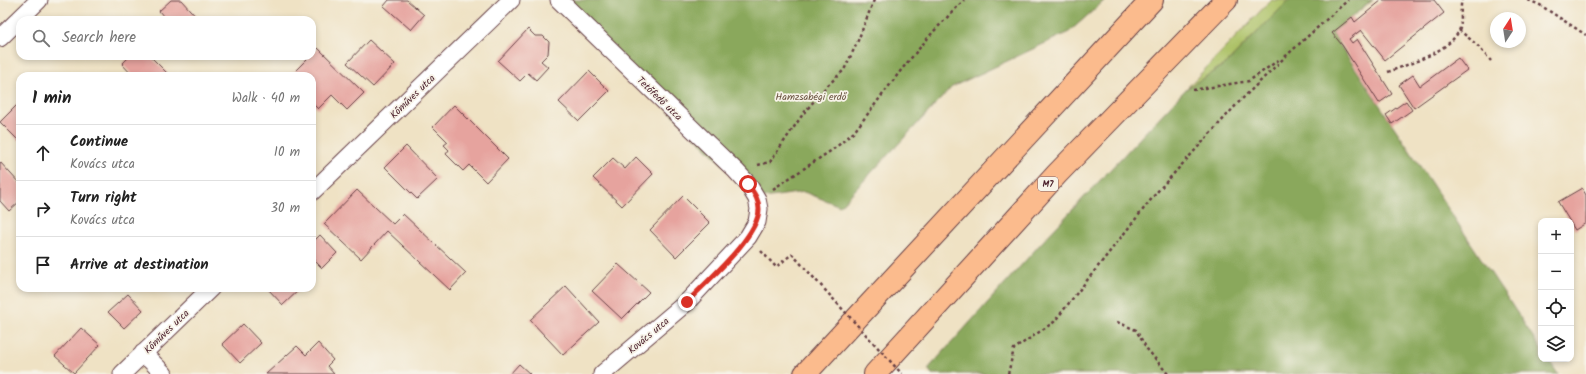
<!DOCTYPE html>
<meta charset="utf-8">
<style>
:root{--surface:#fff;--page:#f2f2f2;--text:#222;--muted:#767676;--line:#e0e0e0}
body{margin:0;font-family:Kalam,sans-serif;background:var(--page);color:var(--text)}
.controls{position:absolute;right:12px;bottom:12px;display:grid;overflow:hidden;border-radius:8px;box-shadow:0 2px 6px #0003}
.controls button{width:36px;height:36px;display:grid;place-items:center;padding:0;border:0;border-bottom:1px solid var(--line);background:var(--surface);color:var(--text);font:20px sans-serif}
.compass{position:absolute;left:1490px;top:12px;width:36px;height:36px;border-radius:50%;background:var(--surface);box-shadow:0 2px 6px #0003;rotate:12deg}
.stop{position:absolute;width:12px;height:12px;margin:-9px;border:3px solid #d93025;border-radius:50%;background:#fff}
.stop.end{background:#d93025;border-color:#fff;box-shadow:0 1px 4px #0008}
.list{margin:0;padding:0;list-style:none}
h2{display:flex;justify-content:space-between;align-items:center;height:52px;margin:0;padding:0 16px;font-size:17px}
h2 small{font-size:13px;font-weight:400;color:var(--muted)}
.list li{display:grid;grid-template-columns:26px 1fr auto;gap:12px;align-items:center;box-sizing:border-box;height:56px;padding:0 16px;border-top:1px solid var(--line)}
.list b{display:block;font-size:15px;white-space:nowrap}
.list p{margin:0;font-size:13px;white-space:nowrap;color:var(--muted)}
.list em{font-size:13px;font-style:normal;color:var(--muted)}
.icon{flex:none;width:22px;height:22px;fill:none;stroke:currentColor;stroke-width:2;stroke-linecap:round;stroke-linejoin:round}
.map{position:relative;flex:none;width:1586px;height:374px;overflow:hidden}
.search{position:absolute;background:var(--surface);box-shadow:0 2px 6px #0003;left:16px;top:16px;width:300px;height:44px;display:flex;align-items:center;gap:10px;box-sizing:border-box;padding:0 14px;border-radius:12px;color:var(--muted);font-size:15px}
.panel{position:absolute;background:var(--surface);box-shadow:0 2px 6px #0003;left:16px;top:72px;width:300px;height:220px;border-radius:12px}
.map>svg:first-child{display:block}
.green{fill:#adc267;stroke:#7c7049}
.forest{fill:#8aa85c;stroke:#6a6444}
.building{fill:#e6a39e}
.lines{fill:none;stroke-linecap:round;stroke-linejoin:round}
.minor-casing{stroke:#633c42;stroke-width:19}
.motorway-casing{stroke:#633c42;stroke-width:24}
.path{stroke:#633c42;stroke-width:2.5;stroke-dasharray:3 3;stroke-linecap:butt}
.minor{stroke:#fff;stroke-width:17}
.motorway{stroke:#fbbb8d;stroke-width:22}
.path-bridge{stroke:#633c42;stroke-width:2.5;stroke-dasharray:3 3;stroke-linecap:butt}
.route{stroke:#d93025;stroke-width:5}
.labels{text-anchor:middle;stroke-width:3.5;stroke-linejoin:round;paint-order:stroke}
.shield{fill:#f7f3e8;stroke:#7e5f64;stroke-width:1}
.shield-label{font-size:9px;font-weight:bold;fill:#4a1f2b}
.street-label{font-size:10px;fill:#4a1f2b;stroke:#f7f3e8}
.park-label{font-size:10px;fill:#68503d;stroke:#f7f3e8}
</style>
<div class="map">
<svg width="1586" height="374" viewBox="0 0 1586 374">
<rect width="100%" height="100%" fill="#f7f3e8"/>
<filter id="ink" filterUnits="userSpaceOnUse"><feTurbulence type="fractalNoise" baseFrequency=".025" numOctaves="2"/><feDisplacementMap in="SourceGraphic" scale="8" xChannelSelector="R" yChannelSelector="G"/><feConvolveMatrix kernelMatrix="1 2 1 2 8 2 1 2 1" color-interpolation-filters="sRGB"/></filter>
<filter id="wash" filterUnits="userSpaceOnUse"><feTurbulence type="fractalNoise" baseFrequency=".012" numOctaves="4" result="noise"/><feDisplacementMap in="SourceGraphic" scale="16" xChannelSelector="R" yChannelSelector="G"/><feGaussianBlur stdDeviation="0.9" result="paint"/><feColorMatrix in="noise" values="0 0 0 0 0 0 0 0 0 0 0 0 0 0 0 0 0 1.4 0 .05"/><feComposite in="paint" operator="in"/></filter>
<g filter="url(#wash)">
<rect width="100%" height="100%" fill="#efe2c4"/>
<path class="green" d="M1271,0h18l-62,63 -41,26z"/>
<path class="forest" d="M559,0h546l-36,32 -117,55 -112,119 -36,-14 -47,7z
M1289,0h84l-41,33 209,316v10h7l10,15h-626l-4,-5 115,-128 143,-152 41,-26z"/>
<g id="blocks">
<path class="building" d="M171,0h10l18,20h-38l3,-3 -5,-6z
M389,0h18l17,15 -13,15 -27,-24z
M1382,0h52l10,13 -59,47 -24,-30 -12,9 3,4 5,-4 35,55 -13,9 -37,-58 -10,-12 20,-16 3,5z
M528,29l7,7h8l6,6 -1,12 -7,7 7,6 -12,13 -8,-7 -8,8 -22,-20z
M369,40l26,24 -22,23 -26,-24z
M318,48l46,45 -17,17 -15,-15 -14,14 -6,-6v-27h-22z
M130,56h20l19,19 -36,1 -11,-12z
M1458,58l9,12 -53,38 -15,-23 14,-10 7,11z
M589,71l20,20 -30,30 -20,-19z
M1406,101l6,9 -20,14 -6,-9z
M20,102v40l-20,-20z
M454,105l54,54 -22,23 -17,-17 -6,6 -17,-17 3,-4 -5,-5 4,-3 -15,-15z
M406,146l32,33 -21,20 -32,-32z
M636,157l17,17 -31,32 -29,-28 20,-20 12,11z
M0,162l20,22v17l-11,10 -9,-10z
M1582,188l4,7v28l-11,7 -17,-28z
M357,190l36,34 10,-10 63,59 -16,17 -63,-59 -26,28 -37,-35z
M683,196l27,27 -34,34 -26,-27z
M320,235l17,18 -15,15 -10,-10v-15z
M618,264l31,28 -27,27 -30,-28z
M566,286l33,36 -36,33 -33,-35z
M267,288h34l-18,17z
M128,294l15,16 -19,18 -16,-16z
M243,324l18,19 -21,20 -18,-19z
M81,328l19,17 -26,28 -19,-17z
M318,343l15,17 -6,6 7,8h-68l31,-28 9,9z
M519,364l11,10h-20z"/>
</g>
</g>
<g filter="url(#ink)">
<use href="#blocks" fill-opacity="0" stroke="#633c42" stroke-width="1"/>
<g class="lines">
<defs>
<path id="minor" d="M559,0l177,171 12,13 9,15 2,10 -2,13 -9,15 -61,65 -85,72
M0,38l39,-38
M312,192l199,-192
M143,353l21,21
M122,374l89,-86"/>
<path id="motorway" d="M805,374l347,-374
M875,374l182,-200 169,-174"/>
</defs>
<use href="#minor" class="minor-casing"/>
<use href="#motorway" class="motorway-casing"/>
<path class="path" d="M1528,0l12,5 46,30
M1459,30l17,14 15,17
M1388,72c21,-8 60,-20 71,-41 4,-9 0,-22 3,-31
M1193,90l56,-9 31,-22
M758,165l12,-3 33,-48 23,-27 18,-17 13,-27 17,-43
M773,189l62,-41 19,-16 48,-63 31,-37 31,-32
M761,251l15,16 16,-13
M1117,322l19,8 11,19 21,25
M1008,374l6,-25 40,-27 103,-130 81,-89 49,-48 61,-55"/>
<use href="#minor" class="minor"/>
<use href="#motorway" class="motorway"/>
<path class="path-bridge" d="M792,254l110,120"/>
</g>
</g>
<g class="lines" filter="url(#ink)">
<path class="route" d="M687,302c19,-20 72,-66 72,-93 0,-10 -6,-17 -11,-25"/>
</g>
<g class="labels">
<rect class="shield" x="1038" y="177" width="20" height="14" rx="3"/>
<g class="shield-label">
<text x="1048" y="187">M7</text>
</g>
<g class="street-label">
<text transform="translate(412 96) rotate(-44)" y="4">Kőműves utca</text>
<text transform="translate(660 98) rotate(44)" y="4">Tetőfedő utca</text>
<text transform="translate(166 331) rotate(-44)" y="4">Kőműves utca</text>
<text transform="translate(648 335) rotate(-40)" y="4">Kovács utca</text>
</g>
<g class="park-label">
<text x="811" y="100">Hamzsabégi erdő</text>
</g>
</g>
</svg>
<div class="controls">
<button>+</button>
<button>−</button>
<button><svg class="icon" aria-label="locate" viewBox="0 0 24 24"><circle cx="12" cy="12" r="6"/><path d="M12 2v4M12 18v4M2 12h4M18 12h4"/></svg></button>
<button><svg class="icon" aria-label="layers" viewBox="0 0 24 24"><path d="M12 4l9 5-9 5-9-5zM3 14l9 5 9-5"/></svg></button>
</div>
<svg class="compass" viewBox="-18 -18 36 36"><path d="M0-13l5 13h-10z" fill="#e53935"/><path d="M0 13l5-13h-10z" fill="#767676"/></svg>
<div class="stop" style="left:748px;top:184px"></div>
<div class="stop end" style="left:687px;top:302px"></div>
<div class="search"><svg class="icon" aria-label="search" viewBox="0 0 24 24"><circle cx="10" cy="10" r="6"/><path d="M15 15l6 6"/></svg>Search here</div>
<section class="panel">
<h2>1 min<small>Walk · 40 m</small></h2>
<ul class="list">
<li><svg class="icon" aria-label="ahead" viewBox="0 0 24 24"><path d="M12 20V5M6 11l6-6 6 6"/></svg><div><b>Continue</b><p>Kovács utca</p></div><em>10 m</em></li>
<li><svg class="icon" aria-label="right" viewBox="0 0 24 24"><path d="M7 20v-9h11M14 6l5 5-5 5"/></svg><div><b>Turn right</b><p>Kovács utca</p></div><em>30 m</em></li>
<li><svg class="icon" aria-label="arrive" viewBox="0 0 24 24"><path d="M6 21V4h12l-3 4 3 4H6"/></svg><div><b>Arrive at destination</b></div></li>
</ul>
</section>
</div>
